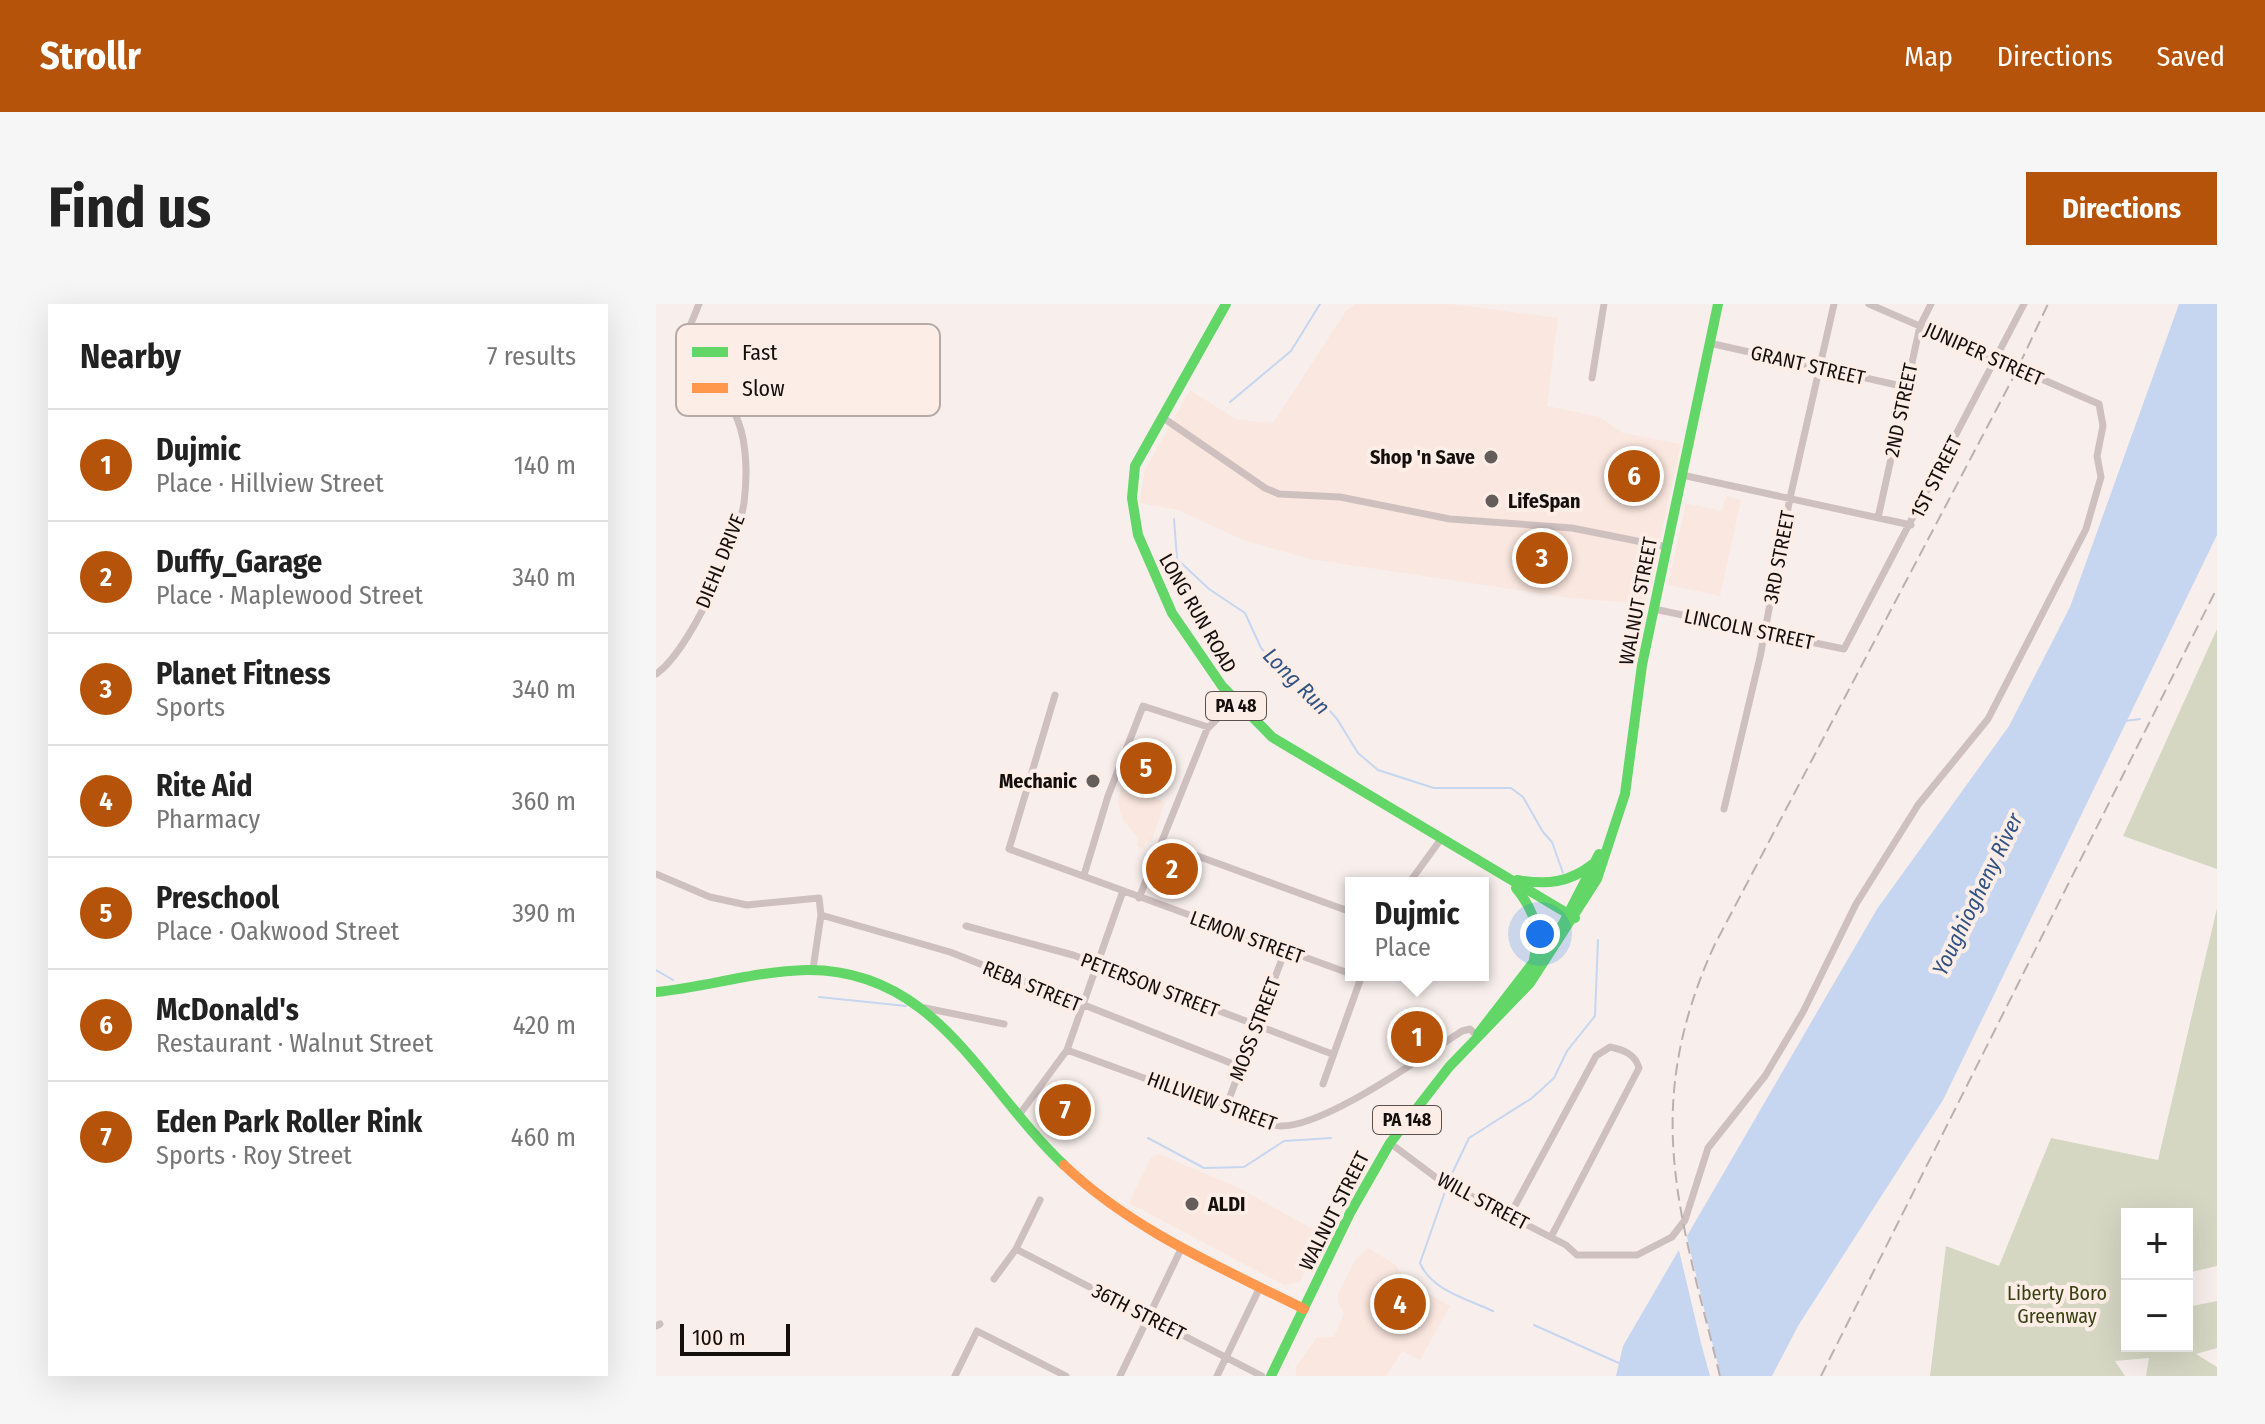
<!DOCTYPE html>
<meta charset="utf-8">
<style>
:root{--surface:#fff;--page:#f6f6f6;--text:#222;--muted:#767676;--line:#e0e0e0;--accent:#b45309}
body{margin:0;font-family:"Fira Sans Condensed",sans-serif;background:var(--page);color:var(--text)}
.controls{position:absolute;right:24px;bottom:24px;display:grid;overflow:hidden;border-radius:0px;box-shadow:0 8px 32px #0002}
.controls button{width:72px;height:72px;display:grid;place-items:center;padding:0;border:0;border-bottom:2px solid var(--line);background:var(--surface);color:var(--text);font:40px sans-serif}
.scale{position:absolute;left:24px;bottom:20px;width:110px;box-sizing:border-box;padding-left:8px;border:4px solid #150f0c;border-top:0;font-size:22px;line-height:28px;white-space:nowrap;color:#150f0c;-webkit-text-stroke:6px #fdede7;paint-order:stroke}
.you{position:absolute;left:884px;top:630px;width:28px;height:28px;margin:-20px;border:6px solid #fff;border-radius:50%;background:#1a73e8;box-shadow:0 0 0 12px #1a73e833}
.badge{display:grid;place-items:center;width:52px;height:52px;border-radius:50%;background:var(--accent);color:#fff;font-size:26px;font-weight:700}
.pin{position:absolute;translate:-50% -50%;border:4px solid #fff;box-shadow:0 2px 8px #0006}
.popup{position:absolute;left:689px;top:573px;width:144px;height:104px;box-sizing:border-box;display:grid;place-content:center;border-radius:0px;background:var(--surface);filter:drop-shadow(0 2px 6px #0005);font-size:26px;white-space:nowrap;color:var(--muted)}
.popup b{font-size:30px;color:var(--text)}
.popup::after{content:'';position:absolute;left:50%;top:100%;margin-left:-16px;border:16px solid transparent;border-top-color:var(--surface)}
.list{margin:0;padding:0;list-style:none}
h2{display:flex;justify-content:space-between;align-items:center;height:104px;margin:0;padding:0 32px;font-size:34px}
h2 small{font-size:26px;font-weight:400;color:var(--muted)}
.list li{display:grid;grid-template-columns:52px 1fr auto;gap:24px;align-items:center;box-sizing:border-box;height:112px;padding:0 32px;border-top:2px solid var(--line)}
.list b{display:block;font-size:30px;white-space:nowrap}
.list p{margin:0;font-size:26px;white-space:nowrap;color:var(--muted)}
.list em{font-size:26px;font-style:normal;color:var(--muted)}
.map{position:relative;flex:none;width:1561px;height:1072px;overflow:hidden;border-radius:0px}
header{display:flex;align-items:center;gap:48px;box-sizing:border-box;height:112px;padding:0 40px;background:var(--accent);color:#fff}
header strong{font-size:38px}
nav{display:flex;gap:44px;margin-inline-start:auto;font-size:28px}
.intro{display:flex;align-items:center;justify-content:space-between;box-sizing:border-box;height:192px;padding:0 48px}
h1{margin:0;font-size:56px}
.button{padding:20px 36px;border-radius:0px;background:var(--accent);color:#fff;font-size:28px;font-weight:700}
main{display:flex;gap:48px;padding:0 48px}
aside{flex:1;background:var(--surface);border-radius:0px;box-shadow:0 8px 32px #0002}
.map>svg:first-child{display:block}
.built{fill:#fae7df}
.green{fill:#d6d7c3}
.water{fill:#c6d6f0}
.pier{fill:#f8efec}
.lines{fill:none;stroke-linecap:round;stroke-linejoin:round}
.stream{stroke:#c6d6f0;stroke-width:2}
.street{stroke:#cfc0c0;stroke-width:7}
.fast{stroke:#63d668;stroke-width:10}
.slow{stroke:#ff974d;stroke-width:10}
.rail{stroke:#bbb0af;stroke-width:2;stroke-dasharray:12 6;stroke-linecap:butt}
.poi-dot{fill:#645d5a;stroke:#fdede7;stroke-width:3}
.labels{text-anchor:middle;stroke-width:8;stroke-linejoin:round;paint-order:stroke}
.shield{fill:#fdede7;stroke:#5b524e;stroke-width:2}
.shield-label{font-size:18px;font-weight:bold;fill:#150f0c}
.street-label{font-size:20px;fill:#150f0c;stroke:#fdede7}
.poi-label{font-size:20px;font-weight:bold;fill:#150f0c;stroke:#fdede7;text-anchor:end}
.park-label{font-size:20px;fill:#374110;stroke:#fdede7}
.water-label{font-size:22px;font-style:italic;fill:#2f5282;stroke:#fdede7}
.key{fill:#fdede7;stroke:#b7aaa5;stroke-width:2}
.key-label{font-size:22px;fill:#150f0c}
</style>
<header>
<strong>Strollr</strong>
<nav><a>Map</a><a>Directions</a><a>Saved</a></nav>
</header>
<div class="intro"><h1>Find us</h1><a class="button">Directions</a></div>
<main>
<aside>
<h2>Nearby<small>7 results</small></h2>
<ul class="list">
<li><span class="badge">1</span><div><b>Dujmic</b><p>Place · Hillview Street</p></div><em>140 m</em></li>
<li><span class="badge">2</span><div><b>Duffy_Garage</b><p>Place · Maplewood Street</p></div><em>340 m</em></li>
<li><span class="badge">3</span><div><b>Planet Fitness</b><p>Sports</p></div><em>340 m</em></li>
<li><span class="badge">4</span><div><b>Rite Aid</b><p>Pharmacy</p></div><em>360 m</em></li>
<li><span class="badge">5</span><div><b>Preschool</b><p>Place · Oakwood Street</p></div><em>390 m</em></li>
<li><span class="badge">6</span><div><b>McDonald's</b><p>Restaurant · Walnut Street</p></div><em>420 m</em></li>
<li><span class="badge">7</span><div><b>Eden Park Roller Rink</b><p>Sports · Roy Street</p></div><em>460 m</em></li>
</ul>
</aside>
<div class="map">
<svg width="1561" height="1072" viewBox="0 0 1561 1072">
<rect width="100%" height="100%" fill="#f8efec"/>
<path class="built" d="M699,0h95l108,14 -11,88 53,11 23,16 58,11 -35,160 -75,-6 -261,-39 -67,-19 -65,-30 -39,-7 6,-33 45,-80 45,29 38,4 73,-112z
M1070,192l15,4 -21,96 -52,-11 18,-82 36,8z
M468,478l41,21 -14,40 -4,-2 -5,8 -5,-3 1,-8 -15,-18 -6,-18z
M503,850l80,34 79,44 3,3 -21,47 -16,3 -155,-82 22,-45z
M712,944l28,17 9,15 45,26 -30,54 -18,-9 -16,25h-90v-9l21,-30h17l10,-24 -6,-10v-9l18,-35z"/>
<path class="green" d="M1561,325v240l-94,-33z
M1561,604v358l-30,7v-59h-60v132h60v-64l5,24 25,-5v47l-21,6 21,13v9h-71l3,-18 -34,3 10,15h-195l16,-130 53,20 52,-128 107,22z"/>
<path class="water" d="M1523,0h38v231l-274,565 -145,226 -26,50h-156l7,-30 254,-437 132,-183 61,-119z"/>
<path class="pier" d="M1030,929l27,113 8,30h-11l-9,-33 -23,-97z"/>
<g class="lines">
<path class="stream" d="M574,98l61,-51 29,-47
M518,215l3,40 32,30 36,24 16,35 22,23 39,31 15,17 21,34 20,17 56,18h77l12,9 20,35 9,10 11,31
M1469,417l15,-2
M0,666l17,10
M163,693l87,9
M492,834l56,30 40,-1 40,-26 47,-3
M793,876l20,-42 63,-40 22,-20 13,-27 28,-35 3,-76
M791,882l-27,77c11,27 47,36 73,48
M878,1021l87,39"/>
<path class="street" d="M1053,39l197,44
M936,74l12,-74
M506,113l103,71 14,6 61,3 110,22 122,9 95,19
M1026,171l229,50
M1222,214l42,-192 11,-22
M998,305l190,40 180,-345
M0,370c33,-22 82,-131 88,-171 3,-24 3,-50 -3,-73 -11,-38 -41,-67 -51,-104l9,-22
M399,391l-46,154 342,125
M1068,505l36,-152 30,-159 44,-194
M506,539l189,69
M0,570l54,23 37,8 72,-7 2,17 -8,54
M428,571l24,-79 35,-90 65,21
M753,579l32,-44
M483,594l68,-169 26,-26
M165,611l129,37 291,115
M310,622l107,29 259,99
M269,704l79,16
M411,746l206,75c40,11 152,-70 189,-94l8,-2 7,7
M667,780l39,-109
M570,803l59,-156
M363,811l48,-65 56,-159
M734,839l48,36 128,66 11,10h60l35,-18 13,-17 23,-72 57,-72 38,-64 53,-108 62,-99 70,-86 98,-190 15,-52 -4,-21 6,-30 -4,-22 -230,-100
M854,911l86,-159 14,-9c14,3 25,7 29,21l-88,169
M360,945l246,127
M338,975l22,-30 24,-49
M0,1022l4,-2
M299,1072l22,-45 89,45
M464,1072l62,-129
M561,1072l43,-89"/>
<path class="fast" d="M570,0l-91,162 -3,32 6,37 34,78 50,73 50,51 303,181
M861,576c30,5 52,3 76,-16
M860,584c18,22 25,43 18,71
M0,688c50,-5 100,-21 151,-22 130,-1 175,118 257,195
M822,730l85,-110 36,-70
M615,1072l79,-163 40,-70 59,-76 81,-84 67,-104 28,-85 17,-129 76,-361"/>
<path class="slow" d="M408,861c68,65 156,102 240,144"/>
<path class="rail" d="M1064,1072c-40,-164 -80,-266 -6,-430l300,-570 34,-72
M1165,1072l396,-788"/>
</g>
<g class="poi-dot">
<circle cx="835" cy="153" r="8"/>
<circle cx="836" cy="197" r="8"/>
<circle cx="437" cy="477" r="8"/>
<circle cx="536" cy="900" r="8"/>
</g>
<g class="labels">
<g class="shield">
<rect x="550" y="388" width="60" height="28" rx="6"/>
<rect x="717" y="802" width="68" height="28" rx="6"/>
</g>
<g class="shield-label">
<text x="580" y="408">PA 48</text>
<text x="751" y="822">PA 148</text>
</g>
<g class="street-label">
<text transform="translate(1328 50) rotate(24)" y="7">JUNIPER STREET</text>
<text transform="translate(1152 61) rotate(13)" y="7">GRANT STREET</text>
<text transform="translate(1245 106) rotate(-78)" y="7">2ND STREET</text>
<text transform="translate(1280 173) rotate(-63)" y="7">1ST STREET</text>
<text transform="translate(1123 253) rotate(-79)" y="7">3RD STREET</text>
<text transform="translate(64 257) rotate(-68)" y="7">DIEHL DRIVE</text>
<text transform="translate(982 297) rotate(-79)" y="7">WALNUT STREET</text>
<text transform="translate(542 309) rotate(60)" y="7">LONG RUN ROAD</text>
<text transform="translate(1093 325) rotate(12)" y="7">LINCOLN STREET</text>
<text transform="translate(591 633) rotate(20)" y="7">LEMON STREET</text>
<text transform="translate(494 681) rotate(21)" y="7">PETERSON STREET</text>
<text transform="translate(376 682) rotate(22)" y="7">REBA STREET</text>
<text transform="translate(599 725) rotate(-69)" y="7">MOSS STREET</text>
<text transform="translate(556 797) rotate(20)" y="7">HILLVIEW STREET</text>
<text transform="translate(827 897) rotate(28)" y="7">WILL STREET</text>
<text transform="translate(678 907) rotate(-63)" y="7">WALNUT STREET</text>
<text transform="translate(483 1008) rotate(27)" y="7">36TH STREET</text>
</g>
<g class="poi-label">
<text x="819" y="160">Shop 'n Save</text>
<text x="852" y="204" text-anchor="start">LifeSpan</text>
<text x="421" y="484">Mechanic</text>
<text x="552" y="907" text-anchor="start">ALDI</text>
</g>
<g class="park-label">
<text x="1401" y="996">Liberty Boro<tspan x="1401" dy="23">Greenway</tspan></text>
</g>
<g class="water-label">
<text transform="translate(641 377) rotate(45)" y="8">Long Run</text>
<text transform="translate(1321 590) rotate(-64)" y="8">Youghiogheny River</text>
</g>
</g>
<rect x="20" y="20" width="264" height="92" rx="12" class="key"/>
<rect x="36" y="43" width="36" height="10" fill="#63d668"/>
<rect x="36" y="79" width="36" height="10" fill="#ff974d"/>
<g class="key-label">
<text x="86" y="56">Fast</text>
<text x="86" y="92">Slow</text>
</g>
</svg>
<div class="controls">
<button>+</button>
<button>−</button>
</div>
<div class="scale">100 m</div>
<div class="you"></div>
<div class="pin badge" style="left:761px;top:733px">1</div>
<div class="popup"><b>Dujmic</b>Place</div>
<div class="pin badge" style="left:516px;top:565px">2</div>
<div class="pin badge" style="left:886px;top:254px">3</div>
<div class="pin badge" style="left:744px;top:1000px">4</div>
<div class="pin badge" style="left:490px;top:464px">5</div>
<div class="pin badge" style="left:978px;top:172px">6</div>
<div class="pin badge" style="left:409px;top:806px">7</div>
</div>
</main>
